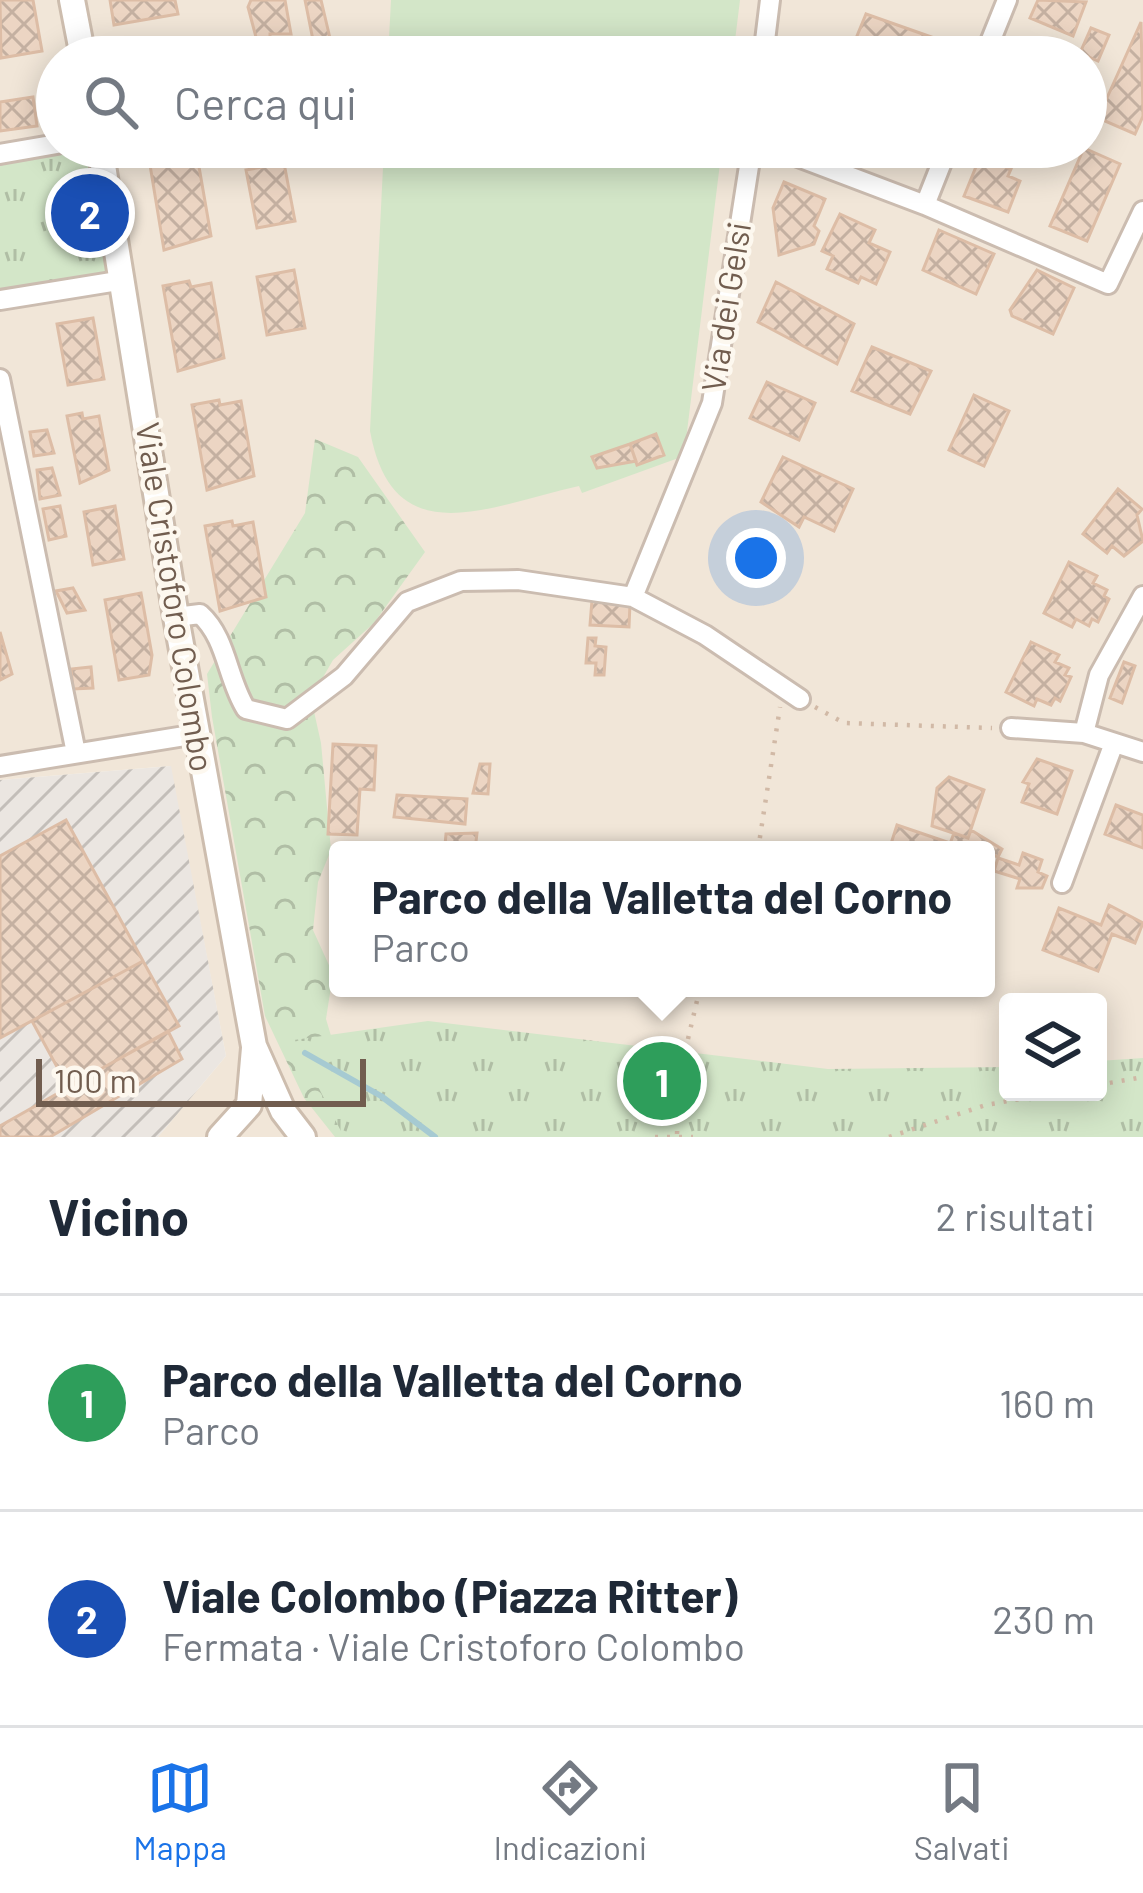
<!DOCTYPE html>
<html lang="it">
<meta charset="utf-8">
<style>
:root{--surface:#fff;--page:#f2f2f3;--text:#1f2937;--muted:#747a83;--line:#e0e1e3;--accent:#1a73e8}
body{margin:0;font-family:Barlow,sans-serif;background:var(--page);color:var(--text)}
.controls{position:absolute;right:36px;bottom:36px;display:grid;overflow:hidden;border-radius:12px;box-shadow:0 6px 30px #0003}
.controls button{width:108px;height:108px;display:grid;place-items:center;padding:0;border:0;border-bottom:3px solid var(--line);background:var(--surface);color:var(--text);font:60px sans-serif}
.scale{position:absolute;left:36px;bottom:30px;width:330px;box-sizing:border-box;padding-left:12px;border:6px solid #715d4f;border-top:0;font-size:33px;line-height:42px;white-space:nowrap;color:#715d4f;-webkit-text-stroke:9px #fdf8ef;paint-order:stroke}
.you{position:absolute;left:756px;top:558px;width:42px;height:42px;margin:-30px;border:9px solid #fff;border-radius:50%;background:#1a73e8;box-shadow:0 0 0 18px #1a73e833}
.badge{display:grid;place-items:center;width:78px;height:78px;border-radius:50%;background:var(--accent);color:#fff;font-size:39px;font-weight:700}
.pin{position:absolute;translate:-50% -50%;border:6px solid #fff;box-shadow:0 3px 12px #0006}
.popup{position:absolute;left:329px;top:841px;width:666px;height:156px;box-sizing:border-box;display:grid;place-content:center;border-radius:12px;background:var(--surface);filter:drop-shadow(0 3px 9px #0005);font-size:39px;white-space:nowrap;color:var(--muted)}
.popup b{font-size:45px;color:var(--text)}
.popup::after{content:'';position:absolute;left:50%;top:100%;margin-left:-24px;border:24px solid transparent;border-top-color:var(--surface)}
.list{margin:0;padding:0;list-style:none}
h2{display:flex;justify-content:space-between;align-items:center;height:156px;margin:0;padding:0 48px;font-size:51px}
h2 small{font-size:39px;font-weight:400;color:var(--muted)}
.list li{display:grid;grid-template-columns:78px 1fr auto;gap:36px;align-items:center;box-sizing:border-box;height:216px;padding:0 48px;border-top:3px solid var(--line)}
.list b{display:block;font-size:45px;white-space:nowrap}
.list p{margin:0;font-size:39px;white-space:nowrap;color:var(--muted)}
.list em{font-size:39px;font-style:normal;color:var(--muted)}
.icon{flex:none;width:66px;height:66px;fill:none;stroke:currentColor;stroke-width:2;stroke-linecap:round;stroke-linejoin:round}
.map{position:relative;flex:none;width:1143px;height:1137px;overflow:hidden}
.search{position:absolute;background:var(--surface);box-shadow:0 6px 30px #0003;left:36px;right:36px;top:36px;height:132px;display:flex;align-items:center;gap:30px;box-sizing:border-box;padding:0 42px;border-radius:66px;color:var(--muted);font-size:45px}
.sheet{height:588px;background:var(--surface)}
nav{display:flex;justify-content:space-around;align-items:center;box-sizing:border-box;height:168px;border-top:3px solid var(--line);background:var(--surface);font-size:33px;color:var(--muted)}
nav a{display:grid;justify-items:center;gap:6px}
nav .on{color:var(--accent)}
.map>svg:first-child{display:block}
.residential{fill:#f1e6d8;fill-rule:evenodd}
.industrial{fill:url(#industrial-furrows)}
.grass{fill:#d3e6c8}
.forest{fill:url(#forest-crowns)}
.park{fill:url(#park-tufts)}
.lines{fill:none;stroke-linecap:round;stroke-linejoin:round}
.stream{stroke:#a6cad2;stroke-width:6}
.building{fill:url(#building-cross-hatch);stroke:#ddbda6;stroke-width:3}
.street-casing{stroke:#cbbcb0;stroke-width:24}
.secondary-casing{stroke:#cdbdae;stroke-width:30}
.path{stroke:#d1b9a6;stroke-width:4.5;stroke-dasharray:3 9;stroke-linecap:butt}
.street{stroke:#fff;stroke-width:18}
.secondary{stroke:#fff;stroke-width:24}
.labels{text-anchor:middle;stroke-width:9;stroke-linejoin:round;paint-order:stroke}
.street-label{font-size:33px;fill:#715d4f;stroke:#fdf8ef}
</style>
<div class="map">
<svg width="1143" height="1137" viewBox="0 0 1143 1137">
<defs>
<pattern id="industrial-furrows" width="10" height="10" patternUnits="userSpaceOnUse" patternTransform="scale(3)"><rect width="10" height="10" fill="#ebe6e1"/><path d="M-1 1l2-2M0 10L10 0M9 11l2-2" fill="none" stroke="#c3beb9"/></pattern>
<pattern id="forest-crowns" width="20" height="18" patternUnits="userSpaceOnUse" patternTransform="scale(3)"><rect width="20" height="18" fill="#d3e6c8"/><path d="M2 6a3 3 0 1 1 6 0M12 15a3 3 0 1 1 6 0" fill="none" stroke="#b0bea5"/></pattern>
<pattern id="park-tufts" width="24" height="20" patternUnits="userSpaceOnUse" patternTransform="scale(3)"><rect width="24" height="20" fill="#d3e6c8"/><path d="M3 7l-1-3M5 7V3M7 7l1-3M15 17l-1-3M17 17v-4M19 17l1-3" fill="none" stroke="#b0bea5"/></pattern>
<pattern id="building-cross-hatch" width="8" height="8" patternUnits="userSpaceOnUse" patternTransform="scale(3)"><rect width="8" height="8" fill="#ecd5c3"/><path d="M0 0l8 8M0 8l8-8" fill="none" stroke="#c4b0a1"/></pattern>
</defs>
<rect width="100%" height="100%" fill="#faf4e9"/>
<path class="residential" d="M0,0h1143v1137h-985l68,-81 -56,-290 -170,14zM57,57h1029v90h-1029zM338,850h648v138h-648zM1008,1002h90v90h-90z"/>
<path class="industrial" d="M171,766l55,290 -68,81h-158v-357z"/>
<path class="grass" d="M391,0h349l-7,57h-345z
M384,147h338l-38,309 -102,37 -3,-7c-91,20 -186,70 -209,-55z"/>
<path class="forest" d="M315,439l43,18 67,95 -51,71 -41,37 -22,38 10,45 10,107 -13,32 -5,48 20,44 -7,45 21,70 58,48h-70l-31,-39 -39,-82 -53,-299 -5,-43 98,-161z"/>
<path class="park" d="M57,147h43l24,133 -124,20v-146z
M428,1021l400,48 180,-2v25h90v-31l45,-3v79h-799l-50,-97z"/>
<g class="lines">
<path class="stream" d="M305,1053l76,43 54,41"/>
</g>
<path class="building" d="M0,0h33l9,51 -41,7z
M110,0h65l3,14 -64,11z
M251,0h34l6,34h-21v6l-13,1 -9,-34z
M305,0h16l12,51 -10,2 -2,-9 -7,1z
M1038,0l48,2 -13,34 -43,-18z
M866,14l71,25 -7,18 -80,-4z
M1141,22l2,94 -8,18 -37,-16z
M1091,28l18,7 -11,26 -18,-8z
M1027,39l34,14 -1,4h-41z
M33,97l4,29 -37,5v-29z
M1084,148l36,16 -33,77 -37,-15z
M980,157l31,12 -3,7 12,5 -12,31 -44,-16z
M177,160l1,5 20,-4 13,75 -47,14 -14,-85z
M284,163l11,58 -38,7 -11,-58z
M784,182l41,17 -11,27 5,5 -5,13 -35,11 -6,-47z
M840,214l35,16 -6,13 21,9 -14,32 -15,-7 -3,6 -31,-14 6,-13 -11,-5z
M939,230l55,24 -18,40 -53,-24z
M294,270l11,58 -38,7 -10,-58z
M1037,270l37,18 -21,46 -41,-18 -2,-6z
M189,281l2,6 20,-4 13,75 -46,13 -15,-85z
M776,282l78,42 -17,40 -79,-42z
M93,318l11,61 -36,6 -11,-61z
M872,347l59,24 -21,43 -58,-23z
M767,382l48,21 -16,37 -49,-22z
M974,395l35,16 -25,55 -35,-16z
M219,400l1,5 21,-4 13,75 -47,14 -15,-85z
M82,413l1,6 16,-3 10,54 -29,13 -13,-67z
M47,430l7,23 -20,3 -4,-24z
M656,434l8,21 -27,10 -7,-21z
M630,444l6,17 -39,7 -5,-11z
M783,457l70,32 -19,42 -30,-14 -5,10 -38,-25z
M52,468l8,27 -20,4 -3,-29z
M1118,489l24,20 -5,6 6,26 -19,15 -12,-10 -5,7 -24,-19z
M60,506l6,30 -17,4 -6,-31z
M115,506l9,53 -31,6 -9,-53z
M232,521l1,5 20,-4 13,75 -46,14 -15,-85z
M1069,562l28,14 -4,7 14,7 -3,6 5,3 -11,23 -6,-3 -3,7 -13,-7 -4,8 -28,-14z
M73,588l12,22 -18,3 -11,-22z
M141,593l11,62 -3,20 -30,5 -14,-80z
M592,600l38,3 -1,24 -39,-2z
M0,632l12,42 -12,6z
M588,638h8l-1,8 11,1 -2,28h-9l1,-12h-10z
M1031,642l28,13 -4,7 14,6 -4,7 6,2 -11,24 -5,-3 -4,7 -14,-6 -3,7 -28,-14z
M1124,662l11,4 -13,37 -12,-5z
M91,667l2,21 -20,1 -2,-20z
M333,744l43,2 -2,44 -14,-1 -3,46 -29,-1z
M1037,759l35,12 -15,43 -35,-12 7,-18 -6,-2z
M480,764h10l-2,30 -15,-1z
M949,777l35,13 -16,48 -36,-12 5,-38z
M397,795l70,4 -2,25 -71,-7z
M1116,805l27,10v33l-38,-14z
M66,820l77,141 -143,77v-182z
M897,825l50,17 -3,8h-55z
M971,830l31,19 -4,8 -47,-16 3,-8 14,5z
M477,833l-2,17h-41v-5h11l1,-11z
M1023,853l19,7 -4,12 9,4 -5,12h-25l3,-9 -26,-8 4,-13 21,7z
M1109,905l34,18 -8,20 -23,-9 -14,37 -55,-21 16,-42 42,17z
M143,961l36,65 -111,61 -36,-66z
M168,1031l14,28 -132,78h-50v-11z"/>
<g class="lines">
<defs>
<path id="street" d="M763,57l7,-57
M984,57l23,-57
M772,147l153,58 183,79 35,-73
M0,154l57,-10
M925,205l23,-58
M0,300l124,-20
M0,379l76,374
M633,597l79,-194 40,-256
M176,617l24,-3c27,24 27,65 46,95l41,10 57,-43 63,-74 54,-21 57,-1 115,17 72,38 95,64
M1011,728l73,5 59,19
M1084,733l15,-58 44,-79
M0,766l197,-32
M1062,883l52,-140"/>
<path id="secondary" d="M72,0l11,57
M100,147l76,470 78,429 29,65 20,26
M220,1137l29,-32 5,-57"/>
</defs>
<use href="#street" class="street-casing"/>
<use href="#secondary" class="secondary-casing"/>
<path class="path" d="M815,707l29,16 148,5
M758,850l22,-143
M1098,1085l45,-8
M677,1134l3,-61 20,-85
M655,1137h38
M889,1137l97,-32 73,-13"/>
<use href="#street" class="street"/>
<use href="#secondary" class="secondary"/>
</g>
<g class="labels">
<g class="street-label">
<text transform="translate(726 307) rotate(-81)" y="12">Via dei Gelsi</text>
<text transform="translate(175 597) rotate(81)" y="12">Viale Cristoforo Colombo</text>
</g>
</g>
</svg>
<div class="controls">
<button><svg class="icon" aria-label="layers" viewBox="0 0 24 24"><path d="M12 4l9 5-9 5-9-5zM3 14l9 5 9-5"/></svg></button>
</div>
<div class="scale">100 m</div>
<div class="you"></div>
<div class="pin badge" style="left:662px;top:1081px;background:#2e9e5b">1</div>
<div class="popup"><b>Parco della Valletta del Corno</b>Parco</div>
<div class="pin badge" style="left:90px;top:213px;background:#1a4fb4">2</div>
<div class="search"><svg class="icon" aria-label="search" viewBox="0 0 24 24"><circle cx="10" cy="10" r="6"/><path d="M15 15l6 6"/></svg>Cerca qui</div>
</div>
<section class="sheet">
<h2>Vicino<small>2 risultati</small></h2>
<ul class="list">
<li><span class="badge" style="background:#2e9e5b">1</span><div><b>Parco della Valletta del Corno</b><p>Parco</p></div><em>160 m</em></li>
<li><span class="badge" style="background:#1a4fb4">2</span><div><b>Viale Colombo (Piazza Ritter)</b><p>Fermata · Viale Cristoforo Colombo</p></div><em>230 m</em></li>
</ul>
</section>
<nav>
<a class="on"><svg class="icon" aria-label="map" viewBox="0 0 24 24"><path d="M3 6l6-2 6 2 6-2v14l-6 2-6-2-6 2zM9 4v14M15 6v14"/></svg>Mappa</a>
<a><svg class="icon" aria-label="directions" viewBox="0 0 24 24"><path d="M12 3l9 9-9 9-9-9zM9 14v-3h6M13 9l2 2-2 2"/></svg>Indicazioni</a>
<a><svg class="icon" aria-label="saved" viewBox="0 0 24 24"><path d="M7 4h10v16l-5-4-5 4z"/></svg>Salvati</a>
</nav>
